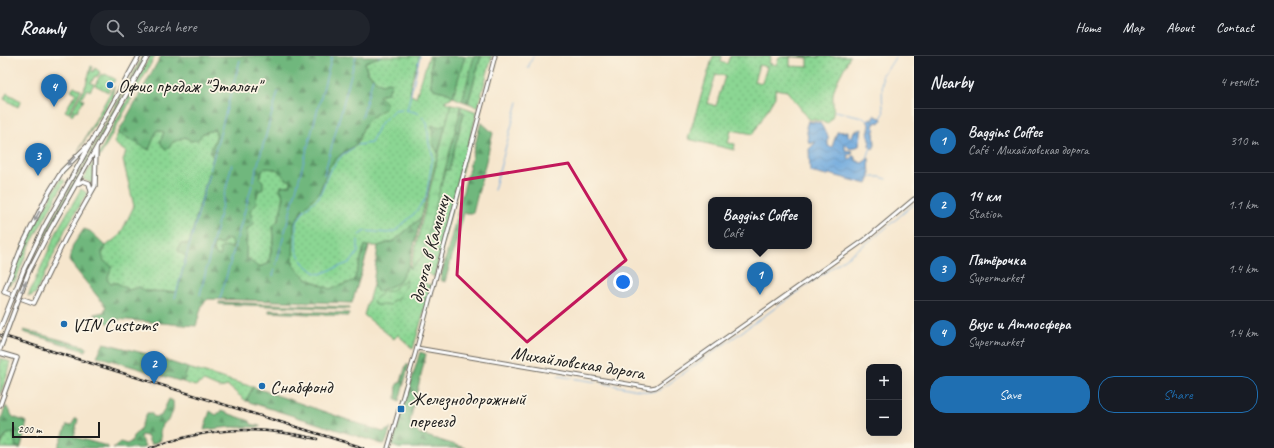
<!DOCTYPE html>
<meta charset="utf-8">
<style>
:root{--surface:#171b24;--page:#20242c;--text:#f1f3f6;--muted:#9ea1a6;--line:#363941;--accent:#1f6fb2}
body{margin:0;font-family:Caveat,sans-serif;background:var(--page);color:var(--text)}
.controls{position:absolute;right:12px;bottom:12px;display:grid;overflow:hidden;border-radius:8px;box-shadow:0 4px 16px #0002}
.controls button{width:36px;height:36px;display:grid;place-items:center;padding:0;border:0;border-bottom:1px solid var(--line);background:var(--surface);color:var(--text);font:20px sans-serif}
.scale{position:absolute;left:12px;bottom:10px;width:88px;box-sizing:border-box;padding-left:4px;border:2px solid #1c1c1c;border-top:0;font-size:11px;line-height:14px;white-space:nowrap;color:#1c1c1c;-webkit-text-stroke:3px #fcf5e5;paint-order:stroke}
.you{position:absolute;left:623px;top:226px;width:14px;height:14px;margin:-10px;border:3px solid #fff;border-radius:50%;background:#1a73e8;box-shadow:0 0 0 6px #1a73e833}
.badge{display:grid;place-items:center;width:26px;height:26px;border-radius:50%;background:var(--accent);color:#fff;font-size:13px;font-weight:700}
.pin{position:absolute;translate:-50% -33px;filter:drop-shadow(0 1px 2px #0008)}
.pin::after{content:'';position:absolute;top:21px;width:14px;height:12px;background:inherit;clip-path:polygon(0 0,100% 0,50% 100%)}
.popup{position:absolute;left:708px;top:141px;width:104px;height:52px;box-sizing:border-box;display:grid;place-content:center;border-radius:8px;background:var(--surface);filter:drop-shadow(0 1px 3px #0005);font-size:13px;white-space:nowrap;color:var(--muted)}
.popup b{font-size:15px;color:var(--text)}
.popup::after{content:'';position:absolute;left:50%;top:100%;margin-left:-8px;border:8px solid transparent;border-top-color:var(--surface)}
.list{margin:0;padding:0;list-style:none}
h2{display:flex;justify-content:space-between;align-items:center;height:52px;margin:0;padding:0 16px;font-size:17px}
h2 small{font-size:13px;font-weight:400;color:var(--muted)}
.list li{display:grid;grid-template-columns:26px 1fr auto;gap:12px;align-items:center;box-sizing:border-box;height:64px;padding:0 16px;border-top:1px solid var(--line)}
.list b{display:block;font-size:15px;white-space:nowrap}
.list p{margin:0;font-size:13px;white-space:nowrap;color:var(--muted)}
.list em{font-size:13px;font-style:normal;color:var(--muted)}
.actions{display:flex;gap:8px;padding:12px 16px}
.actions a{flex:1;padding:9px 0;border:1px solid var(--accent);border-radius:16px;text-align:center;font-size:14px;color:var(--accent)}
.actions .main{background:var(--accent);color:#fff}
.icon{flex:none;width:22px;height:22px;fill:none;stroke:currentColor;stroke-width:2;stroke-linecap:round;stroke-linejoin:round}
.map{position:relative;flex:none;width:914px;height:392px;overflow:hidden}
header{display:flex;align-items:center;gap:24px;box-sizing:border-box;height:56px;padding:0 20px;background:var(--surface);border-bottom:1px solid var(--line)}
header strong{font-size:19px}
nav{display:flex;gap:22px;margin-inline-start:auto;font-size:14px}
.search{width:280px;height:36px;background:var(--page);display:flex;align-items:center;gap:10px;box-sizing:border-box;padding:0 14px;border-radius:22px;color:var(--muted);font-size:15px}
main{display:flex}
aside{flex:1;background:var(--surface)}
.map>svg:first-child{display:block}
.grass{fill:url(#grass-dots);stroke:#547958;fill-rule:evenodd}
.forest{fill:url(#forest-firs);stroke:#466a4c;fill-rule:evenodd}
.wetland{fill:url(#wetland-marsh);stroke:#547958}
.water{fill:url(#water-waves);stroke:#44627c}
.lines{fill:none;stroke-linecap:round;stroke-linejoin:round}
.stream{stroke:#6ca7dd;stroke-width:1}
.tertiary-casing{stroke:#68635a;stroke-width:5}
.secondary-casing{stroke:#68635a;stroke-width:5.5}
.tertiary{stroke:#fff;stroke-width:3}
.secondary{stroke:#fff;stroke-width:3.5}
.rail-casing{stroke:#1c1c1c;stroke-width:2.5}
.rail{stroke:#fcf5e5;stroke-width:1;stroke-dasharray:3;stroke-linecap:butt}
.secondary-bridge-casing{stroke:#68635a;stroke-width:5.5;stroke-linecap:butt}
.secondary-bridge{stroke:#fff;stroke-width:3.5}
.oneway{fill:#999}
.marked{fill:none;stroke:#c2185b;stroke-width:3;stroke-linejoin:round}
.poi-dot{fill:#1f6fb2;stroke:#fcf5e5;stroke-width:1.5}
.labels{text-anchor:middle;stroke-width:3.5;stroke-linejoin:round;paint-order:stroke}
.poi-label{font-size:19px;fill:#1c1c1c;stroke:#fcf5e5;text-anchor:start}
.street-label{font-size:19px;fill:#1c1c1c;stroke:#fcf5e5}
</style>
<header>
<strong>Roamly</strong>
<div class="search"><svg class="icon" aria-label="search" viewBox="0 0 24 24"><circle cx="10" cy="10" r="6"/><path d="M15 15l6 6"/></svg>Search here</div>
<nav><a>Home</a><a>Map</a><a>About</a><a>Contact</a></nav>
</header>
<main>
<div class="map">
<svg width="914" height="392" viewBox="0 0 914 392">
<defs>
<pattern id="grass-dots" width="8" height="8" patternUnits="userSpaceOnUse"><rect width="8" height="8" fill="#8bd693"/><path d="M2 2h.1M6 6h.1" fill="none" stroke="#77b77e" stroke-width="1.8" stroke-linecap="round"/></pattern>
<pattern id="forest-firs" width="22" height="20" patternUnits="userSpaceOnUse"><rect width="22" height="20" fill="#70b77d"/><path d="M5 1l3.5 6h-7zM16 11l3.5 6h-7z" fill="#5b9466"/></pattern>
<pattern id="wetland-marsh" width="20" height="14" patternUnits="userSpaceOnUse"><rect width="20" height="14" fill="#8bd693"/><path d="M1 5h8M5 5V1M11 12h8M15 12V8" fill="none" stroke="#77b77e"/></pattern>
<pattern id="water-waves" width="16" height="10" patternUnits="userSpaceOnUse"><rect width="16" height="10" fill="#6ca7dd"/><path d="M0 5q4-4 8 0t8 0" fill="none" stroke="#5887b2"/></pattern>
</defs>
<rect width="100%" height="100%" fill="#fcf5e5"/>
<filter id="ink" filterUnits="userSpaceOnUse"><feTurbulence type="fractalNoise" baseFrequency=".025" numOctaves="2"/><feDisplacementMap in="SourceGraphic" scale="8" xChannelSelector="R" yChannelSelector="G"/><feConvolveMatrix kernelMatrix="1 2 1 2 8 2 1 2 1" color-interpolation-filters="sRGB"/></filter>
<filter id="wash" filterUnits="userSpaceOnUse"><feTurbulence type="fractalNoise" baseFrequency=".012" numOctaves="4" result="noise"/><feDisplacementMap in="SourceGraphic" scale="16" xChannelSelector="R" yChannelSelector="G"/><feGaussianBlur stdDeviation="0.9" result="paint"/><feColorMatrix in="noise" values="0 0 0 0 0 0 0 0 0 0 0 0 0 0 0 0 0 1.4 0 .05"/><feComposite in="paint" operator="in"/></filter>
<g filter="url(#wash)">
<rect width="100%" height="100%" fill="#f6e6cd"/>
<path class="grass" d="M143,0h2l-118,214 23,-46z
M150,0h5l-57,104 1,-6z
M382,0h38l-8,24 -2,15 6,2 13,-41h2v30c7,8 14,2 22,11l-9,4 7,3 -5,20 -8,5 -5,-4v19l5,9 -17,65 -27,23 -16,5h-13l-11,35 -24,8 -24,-11 -25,-23 13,-31 9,-15 16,-16 10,-26 10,-11 19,-13c5,-19 9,-25 27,-34l-6,-13 3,-12c-8,-5 -16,-11 -17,-22z
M481,0h11l-14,51 -10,-4z
M713,0h9l-1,6 6,2 3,-8h41l-2,7 7,2 3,-8 71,-1c-4,10 -16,28 -17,38 -1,11 4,22 -6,30l-6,-3 -12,-2 -22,-28 -12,-2v8l-22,37 -22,-4 -3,13 7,1 -1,6 -46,-11zM790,0l18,2v9l-18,-1zM759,9l8,2 -5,16 -8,-2zM716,18l9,2 -9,30 -9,-3z
M91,10l2,1 -2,4 2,1 2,-4 5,4 -3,5 -2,-1 -4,7 3,1 -4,7 -3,-2 -6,10 3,1 -7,11 -2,-1 -3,6 -2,-2 16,-29z
M101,18l3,2 1,-2 10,5 -2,4 -3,-2 -3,5 3,2 -2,4 -13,-7z
M74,30l7,4 -12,23 -4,-2 11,-18 -5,-3z
M114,30l-2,12 -34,53z
M7,37l14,8 -3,6 -14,-8z
M461,50l16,6 -43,165 -6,-4 -4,4 2,8 6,-1 -19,65 -15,-14 -4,4 -30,-24 9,-30 5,7 27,-21 4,-6 1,3 12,-10 23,-88 4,-1 15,-56 -4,-1z
M157,74l7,2 -4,10h13l12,-5 6,4 12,-8 11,-3 3,5 -7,17 3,5 -24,87h-9l6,12 -9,36 -31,-1 -7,-4 -10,3 -12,-7 -6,1 -4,-4 -5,-26 4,-8 14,-11 14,-29 -11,-46 3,-8 -12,-9 4,-10 31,16z
M94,105v19l-1,4 -10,-5z
M264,112l12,1 10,10 5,2v4l-9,1c3,13 1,30 -9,41l1,12 -6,25 -11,3 -11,-10 1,-28 7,-5 -5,-13 7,-7 3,-26z
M61,122l4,3 -36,66 -14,35 -3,-1 -2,4 -2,-1 16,-39z
M81,133l6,4 -22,37 -29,63 -5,3h-3l31,-69z
M229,183l4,5 -2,6 -11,6 -5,-2 -2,-6 2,-5z
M0,302l10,4v5l-10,29z
M188,312l65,19 -7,14 -18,-15 -8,2 -16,-7 -9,5 -12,-4z
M13,376l3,15 5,1h-21l6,-13z"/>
<path class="forest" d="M161,0h221l-17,6c0,11 9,17 17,22l6,-2 4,1 -4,10 -7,1 -2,2 7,7 -1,6c-18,9 -22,15 -27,34l-19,13 -10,11 -10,26 -16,16 -9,15 -1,41 13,13 24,11 24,-8 11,-36 4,2 -17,56 -144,-4 -6,6 -6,21 -80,-7 -5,6 -17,-11 10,-2 2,-5 -37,-46 4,-16 11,-16 6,2 16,15 -4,8 2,7 8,5 -5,14 4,3h6l12,7 10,-3 7,4 31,1 9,-36 -8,-5 2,-7h9l24,-87 -3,-5 7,-17 -3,-5 -11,3 -5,7 -7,1 -6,-4 -12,5 -7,8 -6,-8 4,-10 -7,-2 -8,20 -31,-17zM264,112l12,1 10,10 5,2v4l-10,1 -1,4 4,7 -6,24 -5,5 1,13 -6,25 -10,3 -12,-10 1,-28 7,-5 -4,-13 6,-7 1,-11 6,-5v-7l-4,-3zM229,183l4,5 -1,5 -5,-3 -8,3 2,5 -1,2 -5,-2 -2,-6 2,-5 7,2 2,-4z
M431,0h34l-12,41c-8,-9 -15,-3 -22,-11z
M474,0h7l-13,47 -6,-2z
M460,56h4l-15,58h-4z
M481,66l12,11 -20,80h-9l-19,69 -5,-2z
M446,68l-8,29 -5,-9 -1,-19 6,3z
M421,162l-12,47 -11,18 -20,9 -5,-7 5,-39 16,-5z
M219,246l131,5v2l-131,-5z
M269,254l80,3 -1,3 -79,-4z
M24,274l60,16 3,2 -1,3 -63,-19z
M104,287l43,11 41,14 -5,14 -86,-26z
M420,296l6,2 -16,67 4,8 6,5 45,14h-66l-7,-2z
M406,309h3l-10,36 -3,-2 1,-15 4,-2z
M253,331l130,45 8,-4 -6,17 -139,-44z
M169,343l4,2c1,10 -1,18 -11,23l-2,8 1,8 -10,5 -4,-9 -6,-1 -1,2 5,10 -3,1h-29l7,-6 7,2 5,-3 1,-5 6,-5 8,-18h4l3,4 7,-1z
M6,350l7,11 14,5 -6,25h-5l-3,-15 -7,3 -6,10v-24z
M210,355l6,4 5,-4 29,10 1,3 9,2v1h-30l-26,3 1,-4h3l-2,-3z
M75,363h3l-4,18 33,9 2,2h-51l9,-23 4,1z"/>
<path class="wetland" d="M465,0h9l-12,45 -9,-4z
M451,48l10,2 -1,6 -38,146 -12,11z
M406,223l1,4 -10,17h-4l-3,5h-15l-2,-4 10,-9 7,-1z"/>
<path class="water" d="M874,59l8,4 -2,4 -2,-1 -3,1 -2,3 3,4 -2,2 1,13 -2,4 -4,-3 1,-7 -2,-5 2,-9 -3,-4 3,-3 4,1z
M808,65l12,2 8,13v10l4,1 5,-15 11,-1v5l4,1 2,-6 8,-2 -3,17 -9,3 -5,-5v6l8,1 -1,3 -5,1 3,5 2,-4h2l2,4 6,3 7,-5 1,19 -3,7 -38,-10 -2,2 -17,-4 -1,-23 7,-7 -7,2 -3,-17z"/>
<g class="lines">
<path class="stream" d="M379,1v-1
M528,12l5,-12
M407,54l13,-54
M835,55l28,6 6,4
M362,61l11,-39
M881,62l3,-5c-3,-13 -1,-26 -2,-39l7,-7 7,-11
M867,103l4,-12
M324,119l32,-119
M870,121h10l7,2
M494,134l24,-88
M358,184v12l-7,10 -31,12 -6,-2 -11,-9 -7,-13v-27l9,-14 14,-12 10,-25 13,-17 15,-10 14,-2 8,-18 15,-15 8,-1 16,4 9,9 2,22 4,12 -7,42 -12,16 -19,17 -7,2 -23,-2 -6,4
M273,220l59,-220
M200,239l32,-131
M175,242l65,-238
M220,243l58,-207
M558,320l39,6
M601,327l48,9 11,-2 215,-153 39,-33"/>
</g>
</g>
<g filter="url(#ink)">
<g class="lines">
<defs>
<path id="tertiary" d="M417,292l234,40 5,-1 210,-148 48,-40
M388,392l28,-97 79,-295"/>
<path id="secondary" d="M90,87l-28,28 -14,23 -25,50 -19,48 30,11 31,-64 30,-53 1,-37
M77,128l6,-3 6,2 2,8
M24,213l20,-42 95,-171
M29,215l21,-41 98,-174
M0,297l17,5 -17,47"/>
</defs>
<use href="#tertiary" class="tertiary-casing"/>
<use href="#secondary" class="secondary-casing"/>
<use href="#tertiary" class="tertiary"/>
<use href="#secondary" class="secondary"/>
<defs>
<path id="rail" d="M0,279l364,113
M150,392c57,-21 108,-23 167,-9"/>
</defs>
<use href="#rail" class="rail-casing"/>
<use href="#rail" class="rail"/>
<defs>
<path id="secondary-bridge" d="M0,273l24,-60
M0,293l29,-78"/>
</defs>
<use href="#secondary-bridge" class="secondary-bridge-casing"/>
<use href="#secondary-bridge" class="secondary-bridge"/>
</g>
<defs><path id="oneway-solid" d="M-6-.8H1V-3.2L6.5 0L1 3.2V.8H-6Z"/></defs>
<g class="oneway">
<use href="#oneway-solid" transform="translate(71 105) rotate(133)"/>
<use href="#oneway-solid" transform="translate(37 160) rotate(117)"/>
<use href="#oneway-solid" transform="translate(24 230) rotate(-69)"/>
</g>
</g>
<path class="marked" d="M568,107l58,97 -99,82 -70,-67 6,-95z"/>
<g class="poi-dot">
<circle cx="110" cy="29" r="4"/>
<circle cx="64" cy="268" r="4"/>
<circle cx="262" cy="330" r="4"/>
<rect x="397" y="349" width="8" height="8" rx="2"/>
</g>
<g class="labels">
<g class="poi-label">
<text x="118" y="36">Офис продаж "Эталон"</text>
<text x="72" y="275">VIN Customs</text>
<text x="270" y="337">Снабфонд</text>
<text x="409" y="349">Железнодорожный<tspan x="409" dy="22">переезд</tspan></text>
</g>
<g class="street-label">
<text transform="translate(429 193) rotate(-75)" y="7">дорога в Каменку</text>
<text transform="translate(578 306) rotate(9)" y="7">Михайловская дорога</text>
</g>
</g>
</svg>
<div class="controls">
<button>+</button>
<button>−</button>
</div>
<div class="scale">200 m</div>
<div class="you"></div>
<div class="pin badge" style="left:760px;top:239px">1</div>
<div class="popup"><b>Baggins Coffee</b>Café</div>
<div class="pin badge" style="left:154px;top:328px">2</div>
<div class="pin badge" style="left:38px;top:120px">3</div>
<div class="pin badge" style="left:54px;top:51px">4</div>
</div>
<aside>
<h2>Nearby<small>4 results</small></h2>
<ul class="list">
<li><span class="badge">1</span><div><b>Baggins Coffee</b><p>Café · Михайловская дорога</p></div><em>310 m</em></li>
<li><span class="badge">2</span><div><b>14 км</b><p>Station</p></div><em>1.1 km</em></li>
<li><span class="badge">3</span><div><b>Пятёрочка</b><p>Supermarket</p></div><em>1.4 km</em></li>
<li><span class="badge">4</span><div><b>Вкус и Атмосфера</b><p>Supermarket</p></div><em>1.4 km</em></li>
</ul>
<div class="actions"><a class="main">Save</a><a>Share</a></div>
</aside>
</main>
